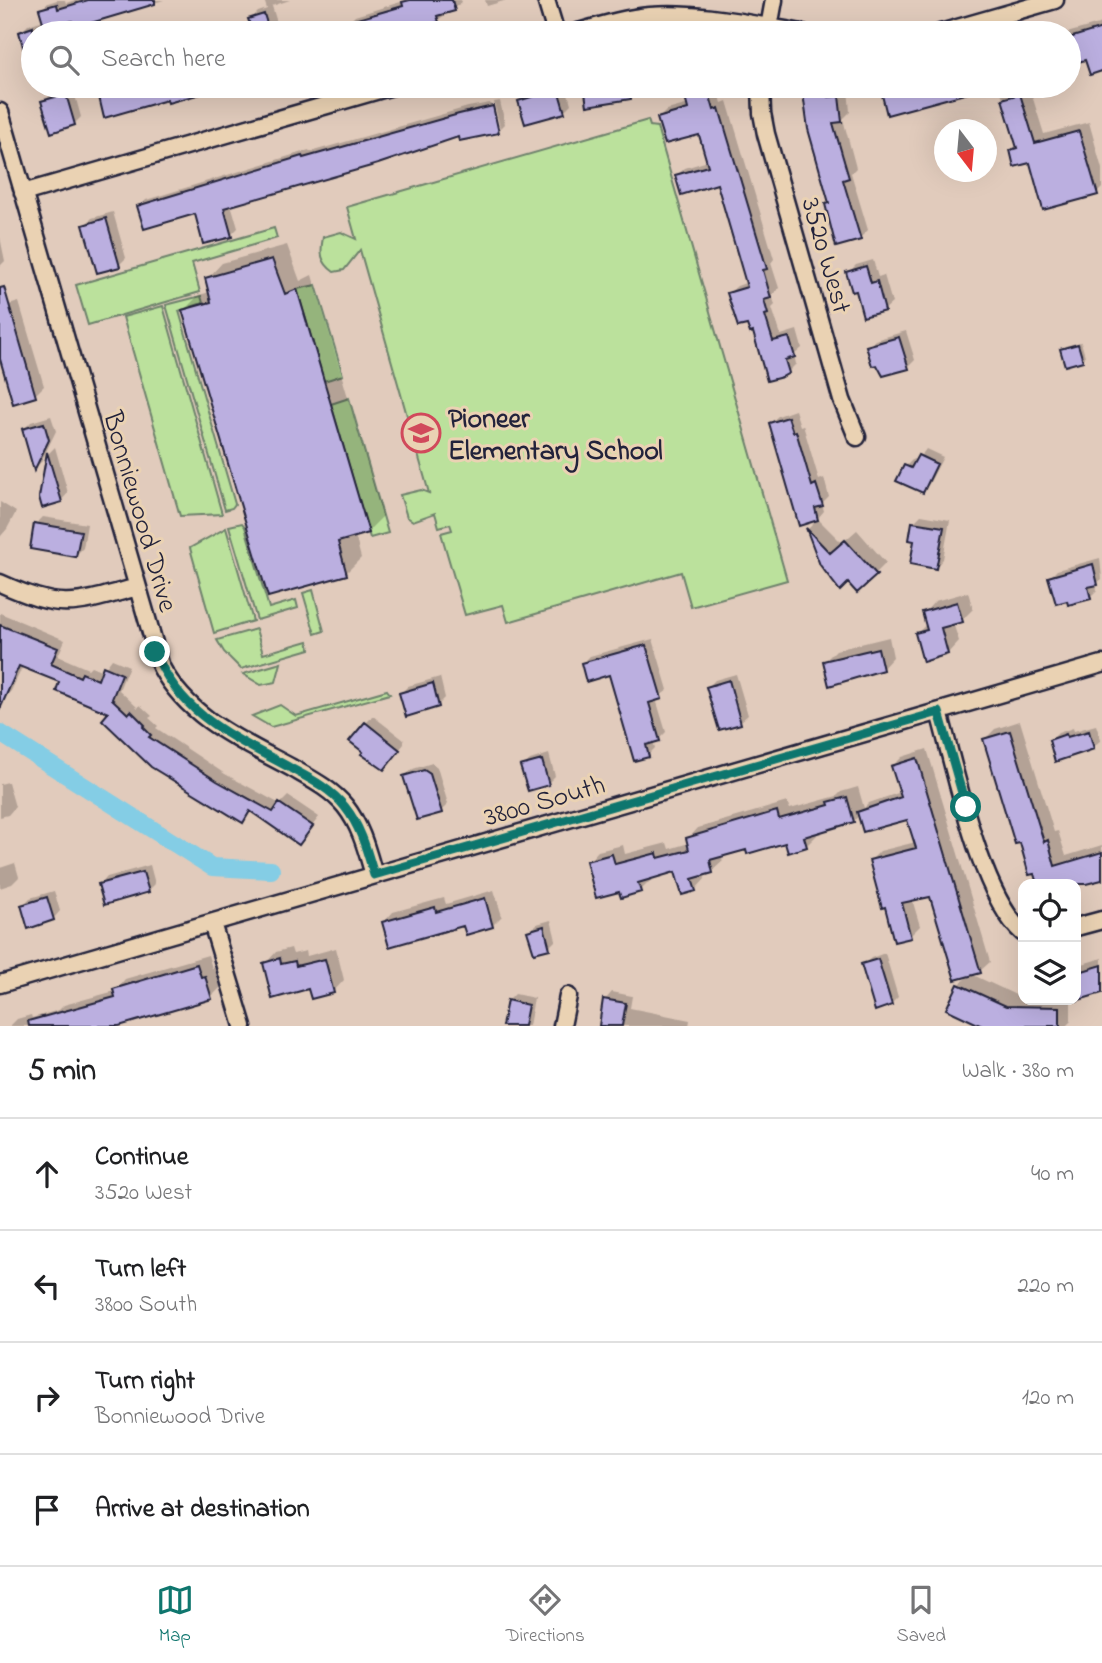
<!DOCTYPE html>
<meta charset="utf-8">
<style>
:root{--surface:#fff;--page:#f6f6f6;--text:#202124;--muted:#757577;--line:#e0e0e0;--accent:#0f766e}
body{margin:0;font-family:"Indie Flower",sans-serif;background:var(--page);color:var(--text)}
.controls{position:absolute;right:21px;bottom:21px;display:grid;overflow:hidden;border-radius:14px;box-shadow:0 7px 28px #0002}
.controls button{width:63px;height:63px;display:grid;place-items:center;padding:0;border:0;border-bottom:2px solid var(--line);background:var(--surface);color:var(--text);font:35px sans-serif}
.compass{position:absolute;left:934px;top:119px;width:63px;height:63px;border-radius:50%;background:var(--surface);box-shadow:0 7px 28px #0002;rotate:164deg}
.stop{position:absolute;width:21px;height:21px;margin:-16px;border:5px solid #0f766e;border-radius:50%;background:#fff}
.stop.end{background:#0f766e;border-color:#fff;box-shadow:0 2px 7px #0008}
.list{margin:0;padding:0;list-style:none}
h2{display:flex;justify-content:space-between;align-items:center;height:91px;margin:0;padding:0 28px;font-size:30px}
h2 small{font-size:23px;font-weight:400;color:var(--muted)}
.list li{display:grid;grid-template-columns:46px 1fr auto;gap:21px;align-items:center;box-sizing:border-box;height:112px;padding:0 28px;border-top:2px solid var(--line)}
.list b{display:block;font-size:26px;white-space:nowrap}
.list p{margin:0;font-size:23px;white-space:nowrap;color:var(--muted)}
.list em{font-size:23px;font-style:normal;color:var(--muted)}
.icon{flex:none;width:38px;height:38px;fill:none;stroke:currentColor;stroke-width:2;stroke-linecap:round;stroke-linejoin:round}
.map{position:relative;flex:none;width:1102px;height:1026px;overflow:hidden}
.search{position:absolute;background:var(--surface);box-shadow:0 7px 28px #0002;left:21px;right:21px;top:21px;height:77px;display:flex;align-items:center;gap:18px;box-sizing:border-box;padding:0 24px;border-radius:38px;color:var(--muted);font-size:26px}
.sheet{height:539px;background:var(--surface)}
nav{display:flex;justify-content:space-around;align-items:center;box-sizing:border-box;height:98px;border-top:2px solid var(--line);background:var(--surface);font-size:19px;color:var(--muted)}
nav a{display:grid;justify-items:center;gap:4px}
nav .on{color:var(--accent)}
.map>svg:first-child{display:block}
.green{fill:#bbe19c;stroke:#6e826c;stroke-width:2}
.shadow{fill:#0003}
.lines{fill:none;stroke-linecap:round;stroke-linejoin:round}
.canal{stroke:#84cde5;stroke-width:18}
.building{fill:#bbafe0;stroke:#22223b;stroke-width:2}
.minor-casing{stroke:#22223b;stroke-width:21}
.minor{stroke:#ead2b3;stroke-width:16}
.route{stroke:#0f766e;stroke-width:9}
.labels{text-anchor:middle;stroke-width:6;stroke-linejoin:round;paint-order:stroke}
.street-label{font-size:28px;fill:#22223b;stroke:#ead2b3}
.poi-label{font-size:28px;font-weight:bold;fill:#22223b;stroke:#ead2b3;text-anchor:start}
</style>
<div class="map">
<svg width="1102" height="1026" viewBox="0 0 1102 1026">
<rect width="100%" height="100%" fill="#e1cbbc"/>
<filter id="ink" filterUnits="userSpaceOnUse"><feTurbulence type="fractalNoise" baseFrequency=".0143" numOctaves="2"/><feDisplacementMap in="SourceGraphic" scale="14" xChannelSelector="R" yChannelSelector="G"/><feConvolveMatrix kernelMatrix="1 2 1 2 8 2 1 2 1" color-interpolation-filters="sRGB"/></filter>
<g filter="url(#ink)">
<path class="green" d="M648,120l2,6 7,1 130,453 -96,27 -10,-35 -173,50 -5,-17 -38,10 -24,-82 11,-3 -2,-6 -11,3 -4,-14 -22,8 -6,-4 -7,-22 21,-5 8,3 -69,-243 -16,20 -10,2c-14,-10 -14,-19 -11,-35l18,-5 15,7 -9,-32z
M274,228l3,10 -85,25 8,29 -112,33 -12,-40z
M316,285l27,90 -19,6 -27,-92z
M201,296l2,7 -24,8 56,193 -3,4 -7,2 -59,-205z
M163,306l59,208 -42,2 -57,-199z
M349,398l39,135 -18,5 -39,-134z
M242,523l3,4 24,81 27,-8 2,8 -41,12 -28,-94z
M226,528l27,93 -39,12 -24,-85z
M313,590l11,41 -9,3 -12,-41z
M256,629l7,25 45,-13 2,8 -69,20 -17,-17 -7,-12z
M281,663l-5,19 -15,3 -18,-11z
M387,690l3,4 -119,33 -19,-11 28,-11 16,11z"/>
<path class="shadow" d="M57,0h8l1,3 9,-3h89l-89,26 -2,-7 -24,6 3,8h-19v26l-4,1 -8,-28 7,-7 16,-5 -3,-10 7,-7z
M264,0h26l-18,6 8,27h-26l-4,-13 8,-8 9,-3z
M407,0h54l1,2 -24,18 -40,9 -4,4h-90l47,-13 4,-4z
M485,0h22l-20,6z
M1102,23v46l-15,-11 -18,6 -2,-31z
M122,86h95l-49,11h-67l7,-8z
M555,86h11l5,18 -7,7 -44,-10 7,-7z
M586,86h51v4l-7,7 -42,7z
M684,86h33l5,17 5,-2 47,158 -3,4 8,25 -7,7 3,10 -3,3 9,27 16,-5 5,18 -8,7 2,9 -8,8 -59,-79 8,-7 11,-4 -29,-100 -42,-7 8,-7 23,-7 -8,-28 -41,-15 8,-8 22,-6z
M804,86l44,2 2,24 -7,7 13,49 -5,5 17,57 -8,8 -33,-34 3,-3 -21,-72z
M888,86h101l-101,27 -5,-22z
M999,86h30l15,48 45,-12 13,47v19l-5,5 -85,-43 6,-6z
M73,88l8,29 -7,7 -31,-22 8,-7z
M500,101l5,23 -7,7 -39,4 -228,69 7,24 -7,7 -35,-23 -57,-5 7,-7 163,-50 1,2 158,-45 22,-4 6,25h4l-6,-26z
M113,212l13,46 -7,7 -34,-40 7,-7z
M0,237l5,24 -5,5z
M287,245l13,36 12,-6 71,241 -15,15 -13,4 6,23 -15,15 -162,-263 15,-15 11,-3 -3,-13 15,-16z
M873,260l5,17 6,-2 8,28 -8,7 -27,-21 -9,-16 8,-8z
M0,289l5,17 14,-4 25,84 -9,9 -35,-42z
M906,331l9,29 -7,7 -30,-4 -10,-16 7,-7z
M1081,342l4,14 -3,4 -20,-11 3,-3z
M795,410l5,16 3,-1 16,55 5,-2 5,19 -7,7 2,7 -6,7 -18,5 -30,-100 8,-7z
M51,416l5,15 -15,31 -6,6 -11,-39 7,-7z
M55,447l13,46 -7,8 -19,-8 7,-40z
M926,449l17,8 -14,27 -7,7 -16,-25 7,-7 4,2z
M0,502l16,10 -9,17 -7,8z
M921,515l29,5 -7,39 -7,8 -22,-45z
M43,517l44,7 -4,24 -8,8 -39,-32z
M818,519l24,24 15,-13 29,33 -11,11 -27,7 -27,-17 -13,-35z
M1100,558l2,21 -6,5 1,6 -7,7 -40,-20 7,-7z
M968,592l5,17 -11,11 -9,3 6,18 -11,12 -31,-19 10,-11 -3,-10 11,-12z
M0,613l65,27 -7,16 30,13 3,-3 12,5 9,-12 17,7 -10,24 19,18 2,-3 12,11 -3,2 9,8 -2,2 69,46 55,30 8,-8 31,21 -20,26 -47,-33 -10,11 -131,-108 -49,-32 -39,-15 -12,25 -8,8 -3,-1z
M889,637l4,20 -11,12 -57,-8 11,-11z
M653,639l15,51 -12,9 10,33 -7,7 -6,2 2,7 -7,7 -38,-82 -27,-10 7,-7z
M736,674l12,41 -8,7 -32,-35 7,-7z
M440,677l5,21 -7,7 -37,-12 7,-7z
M373,716l31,24v4l-13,16 -26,-9 1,-28z
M1020,721l34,111 4,-1 8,25 36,-11v33l-26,8 -37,-2 -54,-145 10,-10z
M1096,725l5,15 -8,7 -42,-7 7,-7 15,-5 1,3z
M927,749l63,213 -10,9 -9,3 47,22h5v4h52l-4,1v20l-5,5h-80l-27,-41 11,-11 -39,-79 -19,4 8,27 -10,10 -39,-76 9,-9 36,-9 -7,-24 -49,-4 -6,7 -38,11 1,3 -11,11 -20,-5 -65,14 2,6 -11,10 -8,3 1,5 -10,11 -18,-20 -27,8 1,2 -11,11 -20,-1 -32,-28 10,-11 25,-6 2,9 42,-11 2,6 20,-6 -1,-4 10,-11 89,-26 3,7 47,-13 4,-4 17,-5 6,21 5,-5 32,-11 -8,-26 9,-9z
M549,754l6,22 -7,7 -26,-16 8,-7z
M432,763l5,4 11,37 -7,7 -36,-35 8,-7z
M8,782l7,25 -7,8 -8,2v-33z
M15,863l4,14 -7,7 -12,4v-20z
M150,865l5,19 -7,7 -48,-6 7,-8z
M494,890l8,26 -10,10 -108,-4 9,-10 51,-14 2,6z
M54,891l6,20 -7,8 -30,-14 7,-7z
M551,920l5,20 -7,7 -20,-16 8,-7z
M291,948l2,6 13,-3 1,5 29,-8 8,32 -11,12 -24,-5 -44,-23 11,-12z
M885,953l13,44 -7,7 -28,-39 8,-7z
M208,955l4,13 3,-1 6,20 -10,10 -98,29h-103l7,-7 14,-4 1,3 27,-8 5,-5 51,-14 10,-12z
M1102,958v33l-26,8v-33z
M612,992l20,4 -2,12 60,12 -1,6h-89l5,-26z
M515,994l19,4 -5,28h-26l5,-25z"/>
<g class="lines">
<path class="canal" d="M0,733l212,134 59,3"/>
</g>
<path class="building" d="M88,0h67v4l-81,24 -2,-7 -27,8 -6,-20 18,-5 1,5z
M410,0h42l3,11 -18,5 2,6 -52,11h-63l-1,-4 80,-23 -1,-4z
M264,14l6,19h-17l-5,-14z
M33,27v41l-4,1 -10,-37z
M1102,28v43l-12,4 -5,-15 -16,5v-27z
M139,86h75l1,4 -47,13 -1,-3 -63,18 -5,-21z
M584,86h45l2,13 -44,7z
M682,86h25l7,24 5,-2 48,161 -4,1 8,28 -7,2 4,14 -3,1 8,26 16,-4 6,20 -10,3 4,13 -7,4 -15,4 -14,-49 -3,1 -3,-8 -9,2 -11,-34 20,-6 -30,-103 -36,11 -6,-20 33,-9 -9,-31 -34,9 -8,-26 31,-9z
M802,86h26l1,11 10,-1 3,26 -9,1 16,55 -6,2 18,60 -25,7 -11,-43 4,-1 -21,-74z
M899,86h79l1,4 -92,25 -6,-24z
M558,89l7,24 -40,11 -7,-23z
M66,94l9,31 -24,8 -10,-32z
M1020,94l15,49 44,-12 19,64 -55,15 -13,-47 -16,4 -4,-17 7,-2 -15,-49z
M493,106l6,27 -40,8 -1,-4 -80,27 -154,44 8,29 -29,7 -8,-30 -51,15 -7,-23 165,-50 1,2 156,-44z
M106,218l14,49 -23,6 -14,-48z
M272,259l13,35 12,-5 72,244 -31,9 9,33 -79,22 -86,-287 29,-8 -6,-24z
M866,266l5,17 6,-2 8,30 -22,6 -7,-26 -4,1 -6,-20z
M4,287l32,110 -23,7 -13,-45v-71z
M899,337l10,32 -26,7 -6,-11 -5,1 -6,-20z
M1078,344l5,17 -18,5 -5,-17z
M788,417l5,15 3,-1 16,55 4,-2 7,22 -8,2 3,12 -19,6 -30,-103z
M44,423l5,17 -15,31 -12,-42z
M47,452l15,50 -20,6 -3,-11z
M918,455l19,9 -14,29 -27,-12 8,-16 7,3z
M912,522l32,5 -8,42 -26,-5 4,-23 -5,-1z
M34,523l47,8 -5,26 -46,-8z
M806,528l24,25 15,-13 32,35 -20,18 -9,-10 -8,8 -20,-26z
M1093,564l5,21 -10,2 3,12 -23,6 -1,-4 -11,3 -8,-27z
M957,602l6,20 -22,6 7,26 -25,8 -8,-29 12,-3 -5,-18z
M0,625l58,23 -7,16 29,13 2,-4 16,7 5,-14 19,8 -10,25 16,15 3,-3 14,14 -2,2 8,8 -2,2 68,44 56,31 6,-9 34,23 -14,19 -49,-34 -7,12 -92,-56 -49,-47 6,-7 -52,-22 3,-9 -40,-16 -19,43z
M646,645l16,54 -13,4 11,38 -14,4 3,12 -15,4 -25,-86 -23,7 -5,-19z
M878,648l5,22 -54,16 -6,-25z
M729,680l12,44 -22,6 -13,-43z
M433,683l6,24 -33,10 -7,-24z
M365,722l35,28 -16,20 -23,-16 2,-2 -14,-11z
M1010,731l34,111 4,-2 7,26 47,-14v28l-16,4h-49l-3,-10 -5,1 -9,-32 -5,1 -32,-105z
M1089,731l5,18 -39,13 -6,-22 17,-6 1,3z
M917,758l64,215 -26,7 -25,-83 -28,6 9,35 -17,4 -9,-35 -3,1 -13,-48 47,-12 -9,-28 -44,12 -6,-20 44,-15 -10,-31z
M542,760l7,25 -21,6 -8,-25z
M424,770l6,4 12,39 -25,7 -14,-44z
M847,797l7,25 -50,15 3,10 -19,6 -3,-10 -38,11 -1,-4 -36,10 3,13 -21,6 4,12 -14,4 -7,-23 -37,11 3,9 -20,6 -2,-6 -23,6 -10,-37 26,-7 3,10 42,-11 1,5 31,-8 -3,-12 91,-27 2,8 50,-14 -1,-3z
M143,872l6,20 -45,13 -6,-21z
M47,897l7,23 -26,9 -7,-24z
M485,898l8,29 -27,8 -3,-9 -74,21 -7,-25 53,-15 1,5z
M544,926l6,23 -16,4 -7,-22z
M280,958l1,6 14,-3 1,5 29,-7 9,34 -23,6 -3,-10 -36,10 -9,-36z
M878,959l14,46 -17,6 -14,-47z
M197,964l4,13 4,-1 7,23 -93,27h-90l-1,-5 87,-24 -2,-8z
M1102,965v28l-26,8v-28z
M958,984l48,22 54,1v19h-78l-36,-17z
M603,999l23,4 -4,23h-23z
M507,1000l21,5 -4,21h-22z"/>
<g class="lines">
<defs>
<path id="minor" d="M546,0l10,33
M575,33c25,-7 50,-15 75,-17 51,-4 103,9 153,17
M768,33l6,-33
M940,33l115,-33
M761,86l1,27 4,21 76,266 15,37
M0,112l161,555c28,52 81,74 131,101 19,11 39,21 53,38 16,20 22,45 29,69
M23,193l370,-107
M0,583c62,28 74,22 137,4
M939,712c16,57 41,183 84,221
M212,923l31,103
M1076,927l26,-7
M0,984l1102,-320
M562,1026l6,-30"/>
</defs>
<use href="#minor" class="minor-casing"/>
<use href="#minor" class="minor"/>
</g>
</g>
<g class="lines" filter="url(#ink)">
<path class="route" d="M155,652c26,65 81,86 139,118 19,10 38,20 51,37 16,20 22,44 29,68l565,-163 27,95"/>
</g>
<defs>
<symbol id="school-ring" viewBox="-11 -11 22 22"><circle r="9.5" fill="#ead2b3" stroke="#d1495b" stroke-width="1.5"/><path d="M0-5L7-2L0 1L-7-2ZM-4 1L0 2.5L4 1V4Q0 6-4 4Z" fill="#d1495b"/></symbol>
</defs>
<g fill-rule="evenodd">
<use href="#school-ring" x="399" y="411" width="44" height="44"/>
</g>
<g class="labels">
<g class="street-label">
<text transform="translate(828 255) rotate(74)" y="10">3520 West</text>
<text transform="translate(142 511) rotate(74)" y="10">Bonniewood Drive</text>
<text transform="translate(544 799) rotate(-16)" y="10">3800 South</text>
</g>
<g class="poi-label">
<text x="448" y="427">Pioneer<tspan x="448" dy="32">Elementary School</tspan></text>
</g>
</g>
</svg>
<div class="controls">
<button><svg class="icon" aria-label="locate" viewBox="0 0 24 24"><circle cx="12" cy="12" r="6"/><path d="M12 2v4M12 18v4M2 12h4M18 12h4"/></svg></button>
<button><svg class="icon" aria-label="layers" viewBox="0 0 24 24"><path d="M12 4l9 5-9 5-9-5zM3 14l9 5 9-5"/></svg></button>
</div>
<svg class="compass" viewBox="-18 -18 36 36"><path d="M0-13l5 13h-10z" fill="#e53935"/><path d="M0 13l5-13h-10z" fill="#757577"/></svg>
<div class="stop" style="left:966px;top:807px"></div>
<div class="stop end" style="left:155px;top:652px"></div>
<div class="search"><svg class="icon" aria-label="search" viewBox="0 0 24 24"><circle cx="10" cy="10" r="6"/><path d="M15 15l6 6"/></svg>Search here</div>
</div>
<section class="sheet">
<h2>5 min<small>Walk · 380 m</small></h2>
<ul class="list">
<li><svg class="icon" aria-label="ahead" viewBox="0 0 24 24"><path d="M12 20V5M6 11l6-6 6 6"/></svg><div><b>Continue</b><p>3520 West</p></div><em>40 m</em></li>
<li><svg class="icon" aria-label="left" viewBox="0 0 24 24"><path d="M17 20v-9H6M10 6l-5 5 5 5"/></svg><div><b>Turn left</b><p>3800 South</p></div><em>220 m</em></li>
<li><svg class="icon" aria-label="right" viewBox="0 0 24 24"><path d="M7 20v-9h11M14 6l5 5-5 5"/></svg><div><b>Turn right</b><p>Bonniewood Drive</p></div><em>120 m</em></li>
<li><svg class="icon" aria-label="arrive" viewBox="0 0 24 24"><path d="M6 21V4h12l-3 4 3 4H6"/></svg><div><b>Arrive at destination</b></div></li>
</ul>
</section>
<nav>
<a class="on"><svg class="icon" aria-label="map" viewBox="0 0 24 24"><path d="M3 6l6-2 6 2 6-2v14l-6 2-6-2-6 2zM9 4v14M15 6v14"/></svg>Map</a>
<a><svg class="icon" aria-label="directions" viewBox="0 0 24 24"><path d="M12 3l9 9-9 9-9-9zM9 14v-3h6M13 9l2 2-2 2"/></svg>Directions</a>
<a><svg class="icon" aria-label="saved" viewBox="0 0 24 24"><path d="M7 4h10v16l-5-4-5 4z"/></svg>Saved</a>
</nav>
